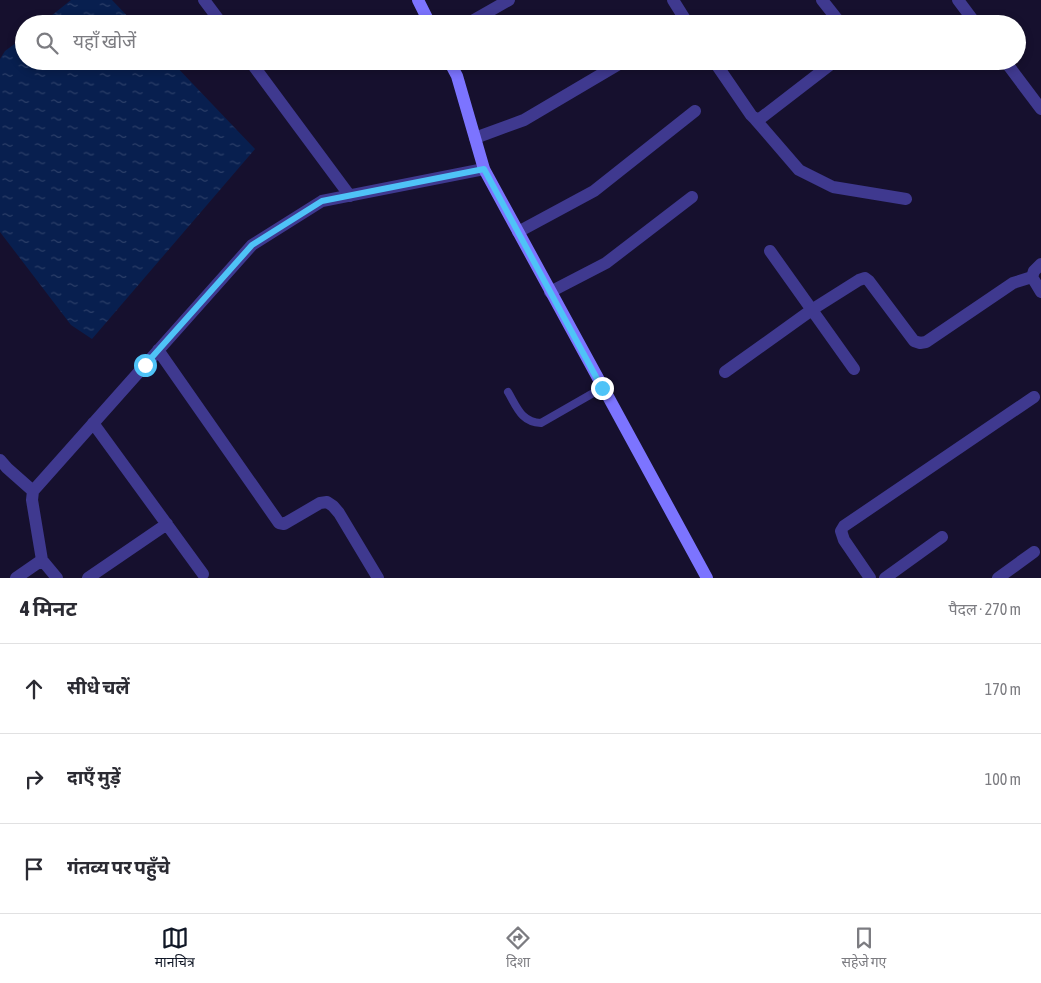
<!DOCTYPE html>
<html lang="hi">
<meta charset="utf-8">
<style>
:root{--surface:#fff;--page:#f2f2f3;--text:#2b2b33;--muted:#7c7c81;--line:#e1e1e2;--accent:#111827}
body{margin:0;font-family:"Asap Condensed","Noto Sans Devanagari",sans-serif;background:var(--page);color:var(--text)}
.stop{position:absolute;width:15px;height:15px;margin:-11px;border:4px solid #4fc3f7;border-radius:50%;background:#fff}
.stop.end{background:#4fc3f7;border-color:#fff;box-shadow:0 1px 5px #0008}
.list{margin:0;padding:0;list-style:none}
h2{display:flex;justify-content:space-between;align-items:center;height:65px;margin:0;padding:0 20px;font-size:21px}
h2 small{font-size:16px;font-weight:400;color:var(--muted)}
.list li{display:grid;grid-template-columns:32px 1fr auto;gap:15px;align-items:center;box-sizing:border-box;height:90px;padding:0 20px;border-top:1px solid var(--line)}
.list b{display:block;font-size:19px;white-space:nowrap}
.list em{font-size:16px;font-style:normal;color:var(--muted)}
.icon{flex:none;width:28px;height:28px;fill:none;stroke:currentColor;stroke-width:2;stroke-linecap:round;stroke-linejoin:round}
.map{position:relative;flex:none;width:1041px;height:578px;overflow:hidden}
.search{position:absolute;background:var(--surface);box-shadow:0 2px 8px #0003;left:15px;right:15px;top:15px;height:55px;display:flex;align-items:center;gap:12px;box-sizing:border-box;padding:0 18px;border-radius:28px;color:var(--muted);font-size:19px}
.sheet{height:335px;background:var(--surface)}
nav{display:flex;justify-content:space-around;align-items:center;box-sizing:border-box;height:70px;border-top:1px solid var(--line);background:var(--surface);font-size:14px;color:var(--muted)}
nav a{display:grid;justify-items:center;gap:2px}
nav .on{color:var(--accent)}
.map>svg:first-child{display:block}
.water{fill:url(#water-ripples)}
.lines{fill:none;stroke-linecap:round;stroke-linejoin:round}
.lane{stroke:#3f398f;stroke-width:8}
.street{stroke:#3f398f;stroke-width:12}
.secondary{stroke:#7c74ff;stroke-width:12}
.route{stroke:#4fc3f7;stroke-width:6}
</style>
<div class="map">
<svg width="1041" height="578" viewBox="0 0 1041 578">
<defs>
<pattern id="water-ripples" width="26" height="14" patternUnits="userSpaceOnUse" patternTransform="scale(1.25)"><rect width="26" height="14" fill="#081f4f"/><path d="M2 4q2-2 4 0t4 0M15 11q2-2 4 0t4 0" fill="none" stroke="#2c3f69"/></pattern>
</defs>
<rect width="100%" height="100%" fill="#16102e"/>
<path class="water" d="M71,0h41l23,24h-94z
M24,37v24h147l84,88 -163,190 -21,-14 -71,-93v-173l5,-8z"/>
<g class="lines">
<path class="lane" d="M508,392c9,15 13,30 33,31l61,-35"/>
<path class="street" d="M204,0l18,24
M673,0l15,24
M822,0l19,24
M958,0l18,24
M467,24l42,-24
M250,61l100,135
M714,61l37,54 4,4 6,-1 74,-57
M1005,61l36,48
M755,119l44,51 34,17 73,12
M475,138l49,-18 100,-59
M518,232l76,-41 101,-80
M770,251l84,118
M1041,264l-7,7 -2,6 9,15
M550,292l56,-29 86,-66
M158,350l121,173 5,1 36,-21 7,-1 6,4 6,7 39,65
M725,372l88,-63 46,-29 6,-2 4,3 45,60 6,2 6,-1 87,-59 19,-6
M93,423l110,151
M0,460l7,8 26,23
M42,560l15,18
M16,578l26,-18 -10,-60 1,-9 219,-246 70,-44 162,-32
M88,578l79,-54
M870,578l-26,-38 -3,-9 3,-5 190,-129
M885,578l57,-41
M998,578l36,-26"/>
<path class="secondary" d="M418,0l12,24
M449,61l8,15 27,93 223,409"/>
</g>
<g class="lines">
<path class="route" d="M145,365l107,-120 70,-44 162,-32 118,219"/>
</g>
</svg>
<div class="stop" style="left:145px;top:365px"></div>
<div class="stop end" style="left:602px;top:388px"></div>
<div class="search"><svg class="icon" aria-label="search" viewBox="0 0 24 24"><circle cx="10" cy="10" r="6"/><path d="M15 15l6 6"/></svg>यहाँ खोजें</div>
</div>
<section class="sheet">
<h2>4 मिनट<small>पैदल · 270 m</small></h2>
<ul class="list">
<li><svg class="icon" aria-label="ahead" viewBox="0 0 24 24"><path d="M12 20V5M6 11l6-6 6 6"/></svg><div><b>सीधे चलें</b></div><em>170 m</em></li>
<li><svg class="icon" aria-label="right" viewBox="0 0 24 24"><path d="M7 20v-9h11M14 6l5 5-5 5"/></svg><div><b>दाएँ मुड़ें</b></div><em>100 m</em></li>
<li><svg class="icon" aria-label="arrive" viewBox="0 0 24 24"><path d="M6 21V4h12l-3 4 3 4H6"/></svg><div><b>गंतव्य पर पहुँचे</b></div></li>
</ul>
</section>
<nav>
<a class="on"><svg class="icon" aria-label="map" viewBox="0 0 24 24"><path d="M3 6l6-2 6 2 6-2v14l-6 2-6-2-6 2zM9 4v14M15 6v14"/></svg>मानचित्र</a>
<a><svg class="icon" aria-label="directions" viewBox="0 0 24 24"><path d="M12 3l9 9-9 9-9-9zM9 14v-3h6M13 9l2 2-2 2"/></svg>दिशा</a>
<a><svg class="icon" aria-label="saved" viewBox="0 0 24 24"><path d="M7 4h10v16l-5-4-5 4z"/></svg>सहेजे गए</a>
</nav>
